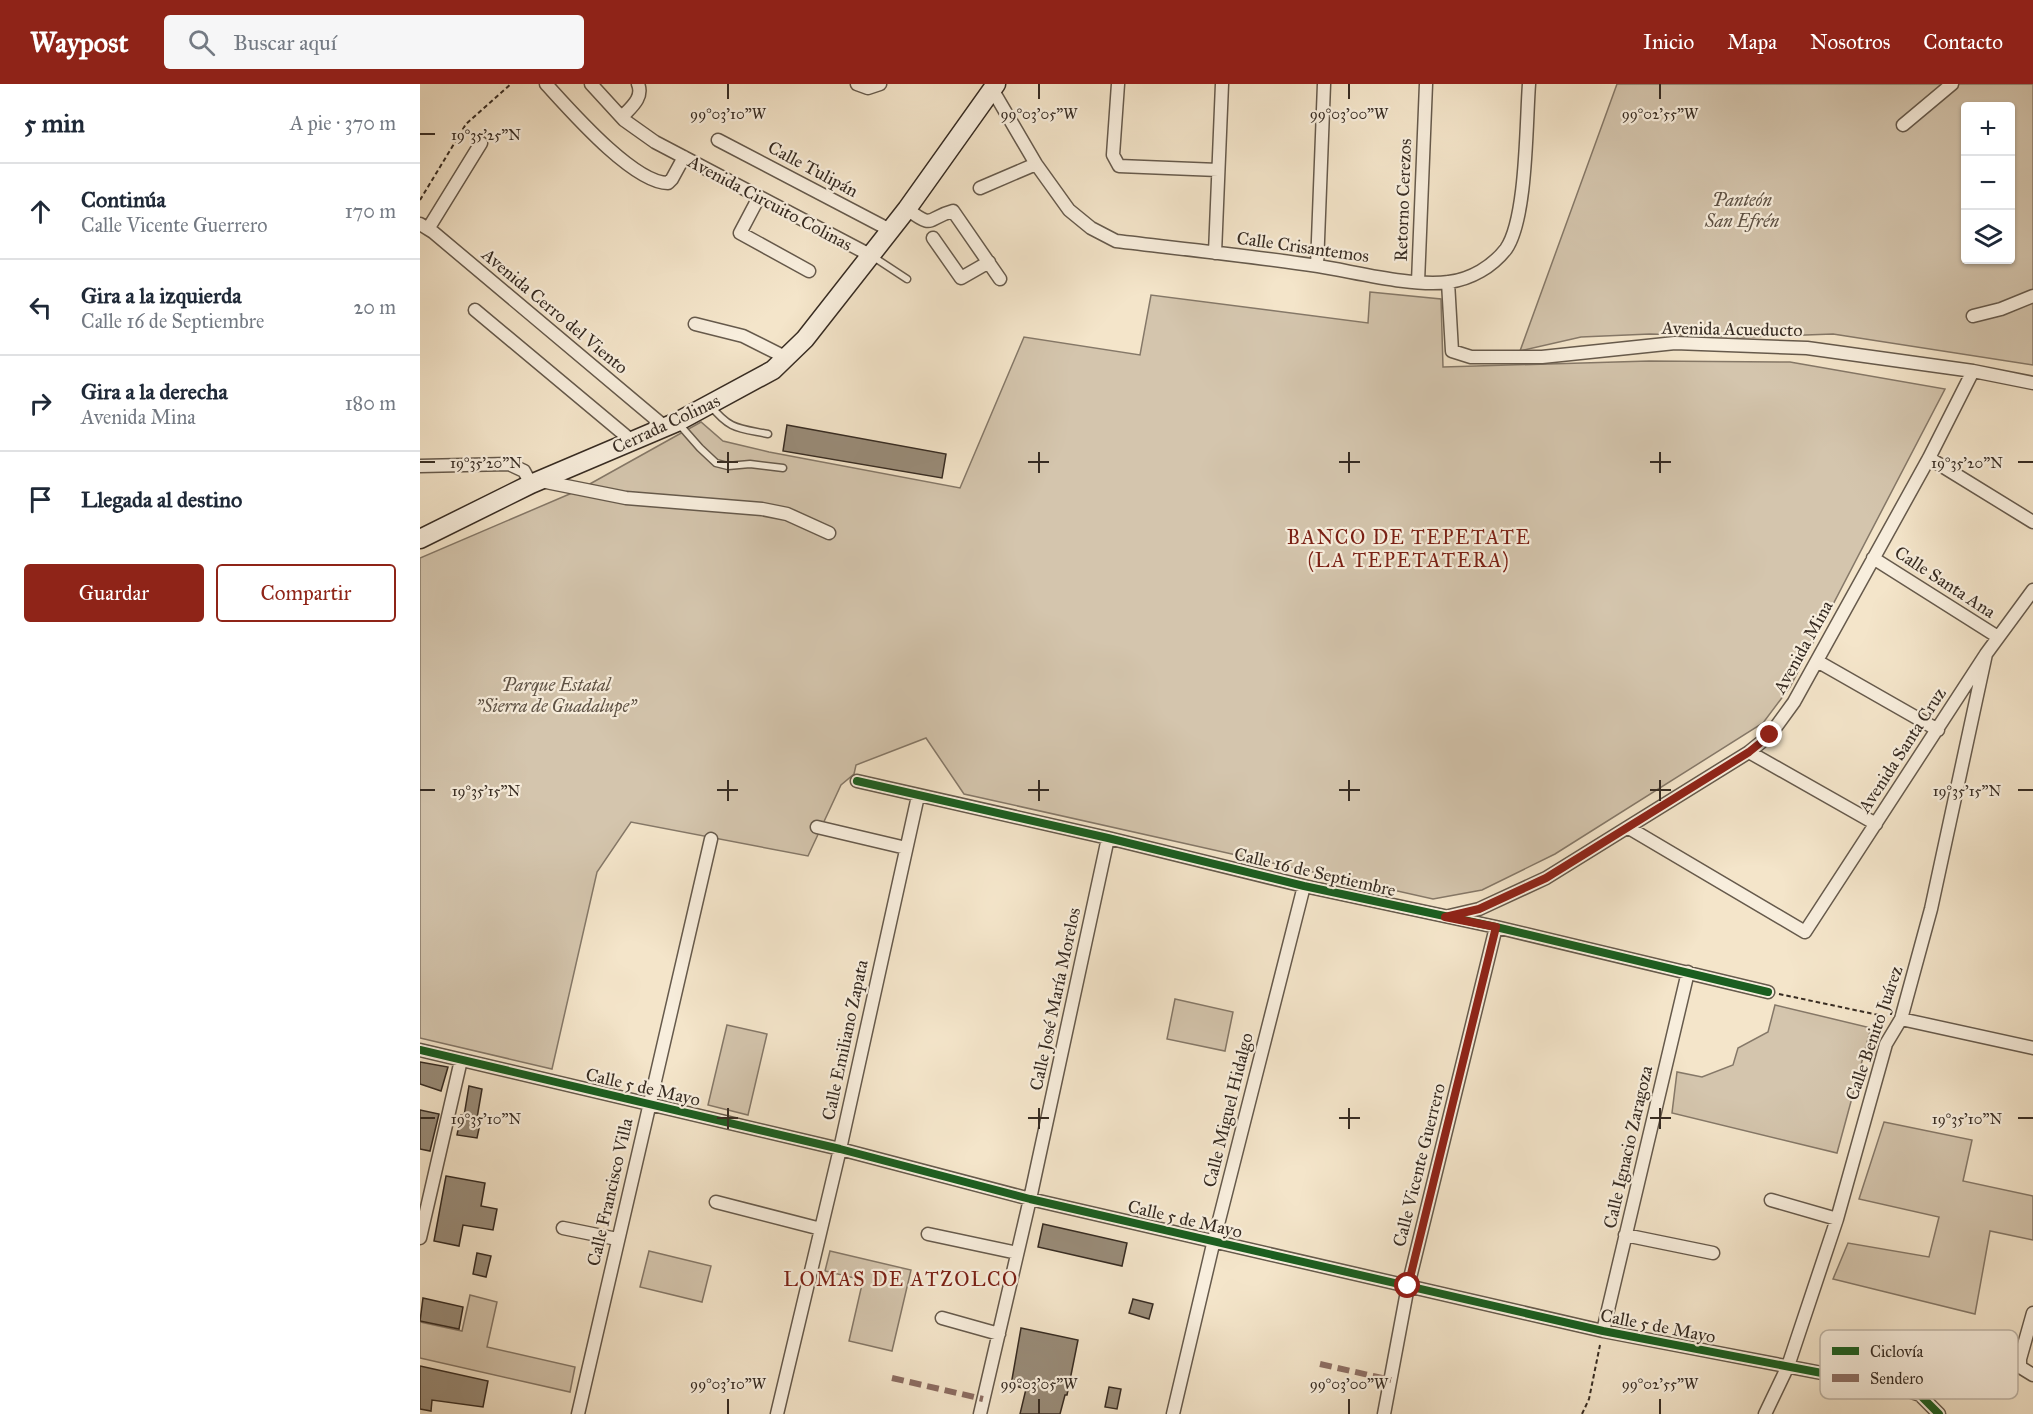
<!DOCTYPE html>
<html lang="es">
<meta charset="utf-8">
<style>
:root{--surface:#fff;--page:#f6f6f7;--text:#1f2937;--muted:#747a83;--line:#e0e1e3;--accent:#8f2418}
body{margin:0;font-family:"IM FELL Great Primer",serif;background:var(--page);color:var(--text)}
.controls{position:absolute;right:18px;top:18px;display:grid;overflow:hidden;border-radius:6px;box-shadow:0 2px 4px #0004}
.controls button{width:54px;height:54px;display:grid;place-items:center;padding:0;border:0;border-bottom:2px solid var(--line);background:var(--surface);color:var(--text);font:30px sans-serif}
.stop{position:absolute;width:18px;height:18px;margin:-14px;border:4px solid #8f2418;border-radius:50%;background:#fff}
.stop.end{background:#8f2418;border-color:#fff;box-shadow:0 2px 6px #0008}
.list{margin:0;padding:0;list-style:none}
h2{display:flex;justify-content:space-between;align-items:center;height:78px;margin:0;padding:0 24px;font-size:26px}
h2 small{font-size:20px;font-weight:400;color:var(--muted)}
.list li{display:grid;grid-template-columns:39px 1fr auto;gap:18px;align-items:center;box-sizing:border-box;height:96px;padding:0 24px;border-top:2px solid var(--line)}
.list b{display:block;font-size:22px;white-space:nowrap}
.list p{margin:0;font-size:20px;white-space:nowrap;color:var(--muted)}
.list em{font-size:20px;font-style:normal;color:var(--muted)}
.actions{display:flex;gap:12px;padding:18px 24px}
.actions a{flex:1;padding:14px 0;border:2px solid var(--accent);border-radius:6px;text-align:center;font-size:21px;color:var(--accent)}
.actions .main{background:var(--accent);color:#fff}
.icon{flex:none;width:33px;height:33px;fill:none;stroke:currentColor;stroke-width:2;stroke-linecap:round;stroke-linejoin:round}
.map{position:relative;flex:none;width:1613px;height:1330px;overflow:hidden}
header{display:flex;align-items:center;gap:36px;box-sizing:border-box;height:84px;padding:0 30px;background:var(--accent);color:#fff}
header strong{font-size:28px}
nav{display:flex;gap:33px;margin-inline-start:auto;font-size:21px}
.search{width:420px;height:54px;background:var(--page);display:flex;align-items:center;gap:15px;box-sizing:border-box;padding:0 21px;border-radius:6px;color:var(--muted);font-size:22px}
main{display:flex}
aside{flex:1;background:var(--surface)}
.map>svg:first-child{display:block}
.green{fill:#d4c5ad;stroke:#857868;stroke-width:1.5;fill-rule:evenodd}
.building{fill:#998c79;stroke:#362b22;stroke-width:1.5}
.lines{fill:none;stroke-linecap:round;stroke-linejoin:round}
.service-casing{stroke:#665a4c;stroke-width:9}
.minor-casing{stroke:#665a4c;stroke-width:15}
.secondary-casing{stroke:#362b22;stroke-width:21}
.path{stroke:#362b22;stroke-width:2;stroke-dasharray:4.5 3;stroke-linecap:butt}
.service{stroke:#f8eedd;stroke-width:6}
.minor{stroke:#f8eedd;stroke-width:12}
.secondary{stroke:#f8eedd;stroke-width:18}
.quiet{stroke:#8d6e63;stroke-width:6;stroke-dasharray:12 6;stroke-linecap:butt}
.cycleway-casing{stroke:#f8eedd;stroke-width:11}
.cycleway{stroke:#1b5e20;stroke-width:8}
.route{stroke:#8f2418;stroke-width:8}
.ticks{fill:none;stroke:#362b22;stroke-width:2}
.labels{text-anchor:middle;stroke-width:4.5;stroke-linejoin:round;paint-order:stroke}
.street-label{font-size:18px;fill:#362b22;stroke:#f8eedd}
.park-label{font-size:18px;font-style:italic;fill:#5e5245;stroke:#f8eedd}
.neighbourhood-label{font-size:20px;letter-spacing:1.5px;fill:#7a1f14;stroke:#f8eedd}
.key{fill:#f8eedd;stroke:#beb4a5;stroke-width:1.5}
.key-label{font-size:16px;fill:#362b22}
.ticks-label{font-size:15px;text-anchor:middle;fill:#362b22;stroke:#f8eedd;stroke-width:4.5;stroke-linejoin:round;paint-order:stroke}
</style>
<header>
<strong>Waypost</strong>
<div class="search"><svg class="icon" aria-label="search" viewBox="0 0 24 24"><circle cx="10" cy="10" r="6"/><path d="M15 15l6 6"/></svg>Buscar aquí</div>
<nav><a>Inicio</a><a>Mapa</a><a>Nosotros</a><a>Contacto</a></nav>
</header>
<main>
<aside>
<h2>5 min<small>A pie · 370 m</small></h2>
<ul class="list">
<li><svg class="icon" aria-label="ahead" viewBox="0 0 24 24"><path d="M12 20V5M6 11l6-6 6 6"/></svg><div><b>Continúa</b><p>Calle Vicente Guerrero</p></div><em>170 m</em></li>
<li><svg class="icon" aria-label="left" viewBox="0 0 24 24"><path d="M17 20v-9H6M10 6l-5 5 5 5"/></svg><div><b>Gira a la izquierda</b><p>Calle 16 de Septiembre</p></div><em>20 m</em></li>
<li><svg class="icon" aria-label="right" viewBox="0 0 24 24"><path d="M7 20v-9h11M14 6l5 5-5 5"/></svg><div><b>Gira a la derecha</b><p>Avenida Mina</p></div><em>180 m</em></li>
<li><svg class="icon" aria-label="arrive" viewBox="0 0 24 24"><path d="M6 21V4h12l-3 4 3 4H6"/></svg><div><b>Llegada al destino</b></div></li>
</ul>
<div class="actions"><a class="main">Guardar</a><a>Compartir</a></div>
</aside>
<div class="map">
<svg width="1613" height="1330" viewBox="0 0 1613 1330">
<rect width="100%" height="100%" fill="#f4e5ca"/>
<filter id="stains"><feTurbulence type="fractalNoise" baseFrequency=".00333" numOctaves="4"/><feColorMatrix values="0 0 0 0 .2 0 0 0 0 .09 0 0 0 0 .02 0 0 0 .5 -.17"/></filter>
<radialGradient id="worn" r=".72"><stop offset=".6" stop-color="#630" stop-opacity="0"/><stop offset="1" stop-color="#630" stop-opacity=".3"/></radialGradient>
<path class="green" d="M1197,0h416v281l-200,-31 -87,3 -96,-3 -69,3 -61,14zM1546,22h44v154h-44z
M950,208l71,7 2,68 206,-6 141,1 155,27 -155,298 -27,36 -208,131 -73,36 -49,9 -469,-105 -38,-56 -70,27 -2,9 -13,11 -33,71 -177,-34 -34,50 -45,197 -132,-31v-480l159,-68 122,-68 22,19 46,11 191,36 64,-151 116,18 11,-60 217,28z
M755,915l58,13 -8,39 -58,-12z
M1355,921l96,23 -34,125 -165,-40 5,-41 25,5 31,-12 5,-17 30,-16z
M307,941l40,9 -19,81 -40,-10z
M1464,1038l88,18 -9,41 70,15v44l-43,-9 -15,83 -142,-35 15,-36 81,14 10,-40 -80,-18z
M229,1167l62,15 -9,36 -62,-15z
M410,1167l81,19 -19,81 -43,-10 14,-61 -38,-9z
M50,1211l27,7 -10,45 88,20 -5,25 -150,-34v-36l42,9z"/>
<path class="building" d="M367,341l159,29 -4,24 -159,-27z
M0,978l28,5 -7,24 -21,-7z
M49,1002l13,3 -5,29 4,1 -4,19 -20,-3 4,-20 3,1z
M0,1026l19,4 -9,37 -10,-2z
M26,1092l39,7 -4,23 16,3 -4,21 -30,-5 -4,21 -25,-5z
M623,1140l84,19 -5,23 -84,-19z
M57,1169l14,3 -5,21 -13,-3z
M3,1214l40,9 -4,22 -39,-8z
M713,1215l20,5 -4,15 -20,-6z
M601,1244l57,12 -11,55h-2l-5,19h-40l6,-25 -15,-4z
M0,1282l68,15 -5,26 -51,-7 -1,11 -11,-2z
M689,1303l12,2 -4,20 -12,-2z"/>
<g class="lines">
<defs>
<path id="service" d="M452,172l35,23
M290,321c20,25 28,23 58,29
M258,339l22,25 16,15 12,3 22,-2 33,4"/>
<path id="minor" d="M126,0c23,25 87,99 122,99l4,-4 12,-22
M171,0l33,36 31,22 215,113
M437,0l11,4 12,-4
M698,0l-5,71 6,11 99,4
M572,5l44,75 33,46 22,18 25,13c67,8 135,15 202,25 38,6 94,21 131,16 22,-3 43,-15 57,-33 21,-30 20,-126 23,-165
M202,33c8,-9 22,-19 16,-33
M1483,41l49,-41
M298,56l172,90
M560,104l56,-24
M339,113l-19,36 69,38
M487,125c28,21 19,9 46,2l47,68
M0,140l13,8 232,195
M8,145l53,-86
M513,154l28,40 28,-16
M795,169l7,-169
M897,182l7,-182
M998,198l8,-198
M1028,198l4,69 19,6h71l133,-14 132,5 166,23 60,12
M55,226l157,131
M1553,232l28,-7 32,-13
M275,240l48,12 44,22
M1509,374l104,64
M0,382l89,-2 15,7 7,13
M121,397l85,17 136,11 25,5 42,19
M1453,474l125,79
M1397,577l121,69
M1329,668l127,72
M437,697l251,57 196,48 192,41 272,65
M397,743l89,21
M1209,744l176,104 181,-278 47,-64
M1029,832l30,-7 67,-31 203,-126 21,-17 24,-33 135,-244 44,-87
M1481,935l132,29
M0,966l420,99 190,50 573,132 297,57 20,7 19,19
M1351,1116l66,19
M296,1118l105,27
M143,1144l54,11
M508,1150l89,19
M1205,1151l88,18
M0,1154l41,-178
M1613,1229l-13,46v8l13,8
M522,1234l57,16
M1183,1247l85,-359
M158,1330l133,-575
M357,1330l63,-265 78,-353
M560,1330l50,-215 78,-361
M753,1330l41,-174 90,-354
M964,1330l24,-128 88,-359
M1345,1330l23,-48 49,-147 49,-175 15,-25 30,-110 55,-255"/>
<path id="secondary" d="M0,455l111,-55 146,-62 96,-52 32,-31 102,-130 89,-125"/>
</defs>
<use href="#service" class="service-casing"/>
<use href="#minor" class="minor-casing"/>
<use href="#secondary" class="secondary-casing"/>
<path class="path" d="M0,116l46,-76 45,-40
M1359,910l109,23
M1162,1330l7,-15 11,-54"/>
<use href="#service" class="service"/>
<use href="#minor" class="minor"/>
<use href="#secondary" class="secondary"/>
<path class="quiet" d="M900,1280l71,16
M472,1294l91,21"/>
<defs>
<path id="cycleway" d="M437,697l251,57 196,48 192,41 272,65
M0,966l420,99 190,50 573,132 297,57 20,7 19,19"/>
</defs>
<use href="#cycleway" class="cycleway-casing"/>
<use href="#cycleway" class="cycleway"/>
</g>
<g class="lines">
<path class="route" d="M988,1202l88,-359 -51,-10 34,-8 67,-31 203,-126 21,-17"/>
</g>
<path class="ticks" d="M308,0v15M619,0v15M929,0v15M1240,0v15M0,50h15M308,368v21M619,368v21M929,368v21M1240,368v21M0,378h15M297,378h21M608,378h21M919,378h21M1230,378h21M1598,378h15M308,696v21M619,696v21M929,696v21M1240,696v21M0,706h15M297,706h21M608,706h21M919,706h21M1230,706h21M1598,706h15M308,1024v21M619,1024v21M929,1024v21M1240,1024v21M0,1034h15M297,1034h21M608,1034h21M919,1034h21M1230,1034h21M1598,1034h15M308,1315v15M619,1315v15M929,1315v15M1240,1315v15"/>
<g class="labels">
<g class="street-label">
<text transform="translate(393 85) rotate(28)" y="6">Calle Tulipán</text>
<text transform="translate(983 116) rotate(-88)" y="6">Retorno Cerezos</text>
<text transform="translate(350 119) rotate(28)" y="6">Avenida Circuito Colinas</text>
<text transform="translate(883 163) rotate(8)" y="6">Calle Crisantemos</text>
<text transform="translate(135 227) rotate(40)" y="6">Avenida Cerro del Viento</text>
<text transform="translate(1312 245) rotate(1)" y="6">Avenida Acueducto</text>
<text transform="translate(246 340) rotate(-25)" y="6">Cerrada Colinas</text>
<text transform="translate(1525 498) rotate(33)" y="6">Calle Santa Ana</text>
<text transform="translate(1383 563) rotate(-61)" y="6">Avenida Mina</text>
<text transform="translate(1482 666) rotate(-57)" y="6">Avenida Santa Cruz</text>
<text transform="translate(895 788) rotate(13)" y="6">Calle 16 de Septiembre</text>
<text transform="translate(635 915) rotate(-78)" y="6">Calle José María Morelos</text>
<text transform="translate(1454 949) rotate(-71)" y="6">Calle Benito Juárez</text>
<text transform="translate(425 956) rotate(-78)" y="6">Calle Emiliano Zapata</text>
<text transform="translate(223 1003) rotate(13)" y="6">Calle 5 de Mayo</text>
<text transform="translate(808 1026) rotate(-76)" y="6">Calle Miguel Hidalgo</text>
<text transform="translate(1208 1063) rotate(-77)" y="6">Calle Ignacio Zaragoza</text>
<text transform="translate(999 1081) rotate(-76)" y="6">Calle Vicente Guerrero</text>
<text transform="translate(190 1108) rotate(-77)" y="6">Calle Francisco Villa</text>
<text transform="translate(765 1135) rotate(13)" y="6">Calle 5 de Mayo</text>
<text transform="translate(1238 1242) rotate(11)" y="6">Calle 5 de Mayo</text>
</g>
<g class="park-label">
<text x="1322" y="122">Panteón<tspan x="1322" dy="21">San Efrén</tspan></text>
<text x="136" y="607">Parque Estatal<tspan x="136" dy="21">"Sierra de Guadalupe"</tspan></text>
</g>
<g class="neighbourhood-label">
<text x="989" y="460">BANCO DE TEPETATE<tspan x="989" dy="23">(LA TEPETATERA)</tspan></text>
<text x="481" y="1202">LOMAS DE ATZOLCO</text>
</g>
</g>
<rect x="1400" y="1246" width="198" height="69" rx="9" class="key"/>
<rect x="1412" y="1263" width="27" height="8" fill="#1b5e20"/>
<rect x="1412" y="1290" width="27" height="8" fill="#8d6e63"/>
<g class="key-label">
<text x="1450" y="1273">Ciclovía</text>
<text x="1450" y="1300">Sendero</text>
</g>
<g class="ticks-label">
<text x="308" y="35">99°03'10"W</text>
<text x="619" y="35">99°03'05"W</text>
<text x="929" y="35">99°03'00"W</text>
<text x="1240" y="35">99°02'55"W</text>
<text x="66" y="56">19°35'25"N</text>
<text x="66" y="384">19°35'20"N</text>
<text x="1547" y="384">19°35'20"N</text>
<text x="66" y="712">19°35'15"N</text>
<text x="1547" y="712">19°35'15"N</text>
<text x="66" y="1040">19°35'10"N</text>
<text x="1547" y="1040">19°35'10"N</text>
<text x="308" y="1305">99°03'10"W</text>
<text x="619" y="1305">99°03'05"W</text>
<text x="929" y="1305">99°03'00"W</text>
<text x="1240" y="1305">99°02'55"W</text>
</g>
<rect width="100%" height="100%" filter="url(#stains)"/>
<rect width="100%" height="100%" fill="url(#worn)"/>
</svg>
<div class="controls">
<button>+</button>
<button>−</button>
<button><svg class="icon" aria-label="layers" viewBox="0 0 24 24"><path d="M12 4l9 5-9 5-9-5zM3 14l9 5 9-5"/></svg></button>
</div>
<div class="stop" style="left:988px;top:1202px"></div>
<div class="stop end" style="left:1350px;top:651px"></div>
</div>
</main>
